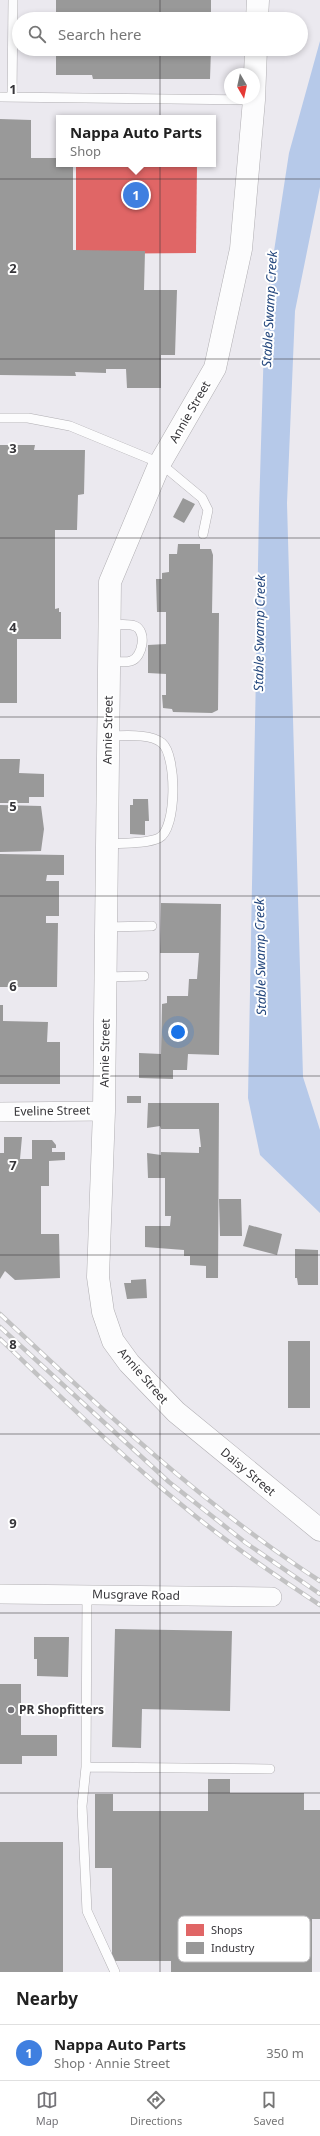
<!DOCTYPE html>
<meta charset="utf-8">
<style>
:root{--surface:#fff;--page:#f6f6f6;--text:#222;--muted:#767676;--line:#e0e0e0;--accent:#757479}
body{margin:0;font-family:"Noto Sans",sans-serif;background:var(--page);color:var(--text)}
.compass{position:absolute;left:224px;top:68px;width:36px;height:36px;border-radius:50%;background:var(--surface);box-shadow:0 2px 6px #0003;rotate:171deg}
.you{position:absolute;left:178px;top:1032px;width:14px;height:14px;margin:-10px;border:3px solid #fff;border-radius:50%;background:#1a73e8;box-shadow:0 0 0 6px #1a73e833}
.badge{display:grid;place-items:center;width:26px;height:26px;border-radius:50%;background:var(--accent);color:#fff;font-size:13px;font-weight:700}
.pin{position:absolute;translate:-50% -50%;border:2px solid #fff;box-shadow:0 1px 4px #0006}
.popup{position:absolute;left:56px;top:115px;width:160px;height:52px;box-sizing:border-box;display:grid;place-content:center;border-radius:0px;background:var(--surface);filter:drop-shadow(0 1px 3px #0005);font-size:13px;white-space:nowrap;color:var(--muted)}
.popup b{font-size:15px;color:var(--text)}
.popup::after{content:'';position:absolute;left:50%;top:100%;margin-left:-8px;border:8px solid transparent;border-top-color:var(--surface)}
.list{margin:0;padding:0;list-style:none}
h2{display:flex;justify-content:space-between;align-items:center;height:52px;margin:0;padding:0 16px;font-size:17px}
h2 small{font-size:13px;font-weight:400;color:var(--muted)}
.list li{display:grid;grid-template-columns:26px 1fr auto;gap:12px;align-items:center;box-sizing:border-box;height:56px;padding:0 16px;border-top:1px solid var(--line)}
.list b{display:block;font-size:15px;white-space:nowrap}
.list p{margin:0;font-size:13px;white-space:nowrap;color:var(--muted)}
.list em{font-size:13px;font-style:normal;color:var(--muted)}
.icon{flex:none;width:22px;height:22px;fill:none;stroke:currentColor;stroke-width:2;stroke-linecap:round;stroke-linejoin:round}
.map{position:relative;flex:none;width:320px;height:1972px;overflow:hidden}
.search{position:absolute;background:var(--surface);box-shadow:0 2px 6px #0003;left:12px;right:12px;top:12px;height:44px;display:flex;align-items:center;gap:10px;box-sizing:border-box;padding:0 14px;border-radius:22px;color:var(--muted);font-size:15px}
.sheet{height:108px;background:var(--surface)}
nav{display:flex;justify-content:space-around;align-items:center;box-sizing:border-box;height:56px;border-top:1px solid var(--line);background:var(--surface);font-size:11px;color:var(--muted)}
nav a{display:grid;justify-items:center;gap:2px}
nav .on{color:var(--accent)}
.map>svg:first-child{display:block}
.water{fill:#b6c9e9}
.shops{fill:#e06666}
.industry{fill:#999}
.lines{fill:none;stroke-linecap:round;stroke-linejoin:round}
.lane-casing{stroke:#b0aeb2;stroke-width:10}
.street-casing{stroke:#b0aeb2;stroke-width:20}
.secondary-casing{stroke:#b0aeb2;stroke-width:23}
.lane{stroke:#fcfcfd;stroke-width:9}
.street{stroke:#fcfcfd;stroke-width:19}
.secondary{stroke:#fcfcfd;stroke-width:22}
.rail-casing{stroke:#c2c2c3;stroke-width:4.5}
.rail{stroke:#fff;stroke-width:3;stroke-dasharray:9;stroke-linecap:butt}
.grid{fill:none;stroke:#363539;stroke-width:1;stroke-opacity:0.55}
.poi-dot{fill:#757479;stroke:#fff;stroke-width:1.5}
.labels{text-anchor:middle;stroke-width:4;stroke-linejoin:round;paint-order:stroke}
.street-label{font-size:12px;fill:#363539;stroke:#fff}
.poi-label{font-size:12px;font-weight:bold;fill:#363539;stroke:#fff;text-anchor:start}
.water-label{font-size:13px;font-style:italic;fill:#24477d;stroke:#fff}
.key{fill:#fff;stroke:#c3c2c4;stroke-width:1}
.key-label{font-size:11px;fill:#363539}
.grid-label{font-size:13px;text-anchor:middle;font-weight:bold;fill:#363539;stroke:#fff;stroke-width:4;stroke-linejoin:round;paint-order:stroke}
</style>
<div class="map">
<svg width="320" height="1972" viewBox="0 0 320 1972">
<rect width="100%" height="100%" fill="#ebe9ef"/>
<path class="water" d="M320,41v146l-25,124 -8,192 16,574 17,53v83l-60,-58 -12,-57 11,-587 6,-201 24,-157z"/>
<path class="shops" d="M76,164h121l-1,89 -120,1z"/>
<path class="industry" d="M56,0h155v19h-155z
M56,49h155l-1,30h-117l-1,-4h-36z
M0,119l31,1v38h28v6h14v86l72,1 -1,39h33l-2,65h-14v33h-34l-1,-19h-20v4l-31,-1 1,4 -76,-1z
M0,445h35l-1,5h51l-1,44 -6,1 -1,35h-22v79l4,-1v4h2v27h-44v64h-17z
M183,498l12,6 -11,19 -11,-6z
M178,544h22v5h11l2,6 -1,58h7l-1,97 -6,3 -39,-1 -1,-3 -9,-1 -1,-13h4v-21l-18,-1v-28l18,-1v-32h-9l-1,-33h6v-6l7,-1v-18h8z
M0,759h20l-1,14 25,1v23h-15v6h-29z
M133,799h15l1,22h-4v14l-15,-1v-29h3z
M0,805l41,1 3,23 -3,22 -41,1z
M0,854l64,1v20h-17l-1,6h13v35h-13v7h12l-1,64h-57z
M161,903l60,1 -2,151 -31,-1 -1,16h-14v9l-34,-1v-25l22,1 1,-50 5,-1v-7h21l1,-17h8l2,-26h-39z
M0,1005h3v16l45,1 -1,20h13v42h-60z
M127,1096h14v7h-14z
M148,1103h71l-1,175h-12v-12l-16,-1v-9h-6v-6l-39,-3v-21h25l1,-10h-6v-38h-17l-1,-25 14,2v-3l38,1v-6h2l-2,-18h-38l-1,-3 -13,2z
M4,1137h18l-2,22h12v-19h20l4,5v3h-4v4h13v8l-16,1v25h-8v48h18l1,44 -45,2 -10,-9 -5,8v-126h4z
M219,1199h22l1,37h-22z
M249,1225l33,9 -5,21 -34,-9z
M295,1249l23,1v35h-20l-1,-7h-2z
M146,1279l1,19 -20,1 -3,-16h7v-3z
M288,1341h22v67h-22z
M115,1629l117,2 -2,80 -88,-2 -1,39 -29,-1z
M34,1637h35l-1,40 -31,-1v-17h-3z
M0,1684h21v51h36v21h-35v8h-22z
M208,1779h22v14h74v17h16v109h-8v53h-141v-11h-59v-93h-17v-74h18v17h95z
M0,1842h63v130h-63z"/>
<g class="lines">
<defs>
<path id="lane" d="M0,97l254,3
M12,97l1,-97
M0,418h28l42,8 90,37 42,35 6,12 -5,24
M109,661c6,0 16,2 22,0 12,-4 16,-30 4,-35 -7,-3 -19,-1 -26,-1
M107,844c13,-1 40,0 52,-6 18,-9 18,-82 3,-95 -12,-10 -39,-7 -54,-7
M106,927l46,-1
M105,977l39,-1
M87,1595l-1,172 184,2
M86,1767l-4,39 5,105 28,61"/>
<path id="street" d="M0,1112l104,-1
M0,1594l272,3"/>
<path id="secondary" d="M257,19l1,-19
M256,49l-2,51 -13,149 -26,119 -55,95 -50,119 -6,529 -6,166 5,35 10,29 16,22 47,49 144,118"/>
</defs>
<use href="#lane" class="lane-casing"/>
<use href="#street" class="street-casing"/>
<use href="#secondary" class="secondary-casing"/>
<use href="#lane" class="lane"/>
<use href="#street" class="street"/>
<use href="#secondary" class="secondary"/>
<defs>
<path id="rail" d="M0,1314c101,95 203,191 320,267
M0,1327l169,155 77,61 74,51
M0,1339c60,57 119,115 183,167 43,36 90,68 137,99"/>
</defs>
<use href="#rail" class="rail-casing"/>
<use href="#rail" class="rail"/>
</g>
<path class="grid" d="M160,0v19M160,49v1923M0,179h320M0,359h320M0,538h320M0,717h320M0,896h320M0,1076h320M0,1255h320M0,1434h320M0,1613h320M0,1793h320"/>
<circle class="poi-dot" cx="11" cy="1710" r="4"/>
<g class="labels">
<g class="street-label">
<text transform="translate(190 412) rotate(-60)" y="4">Annie Street</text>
<text transform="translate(108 730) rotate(-89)" y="4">Annie Street</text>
<text transform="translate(105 1053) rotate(-89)" y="4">Annie Street</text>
<text transform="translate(52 1111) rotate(-1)" y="4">Eveline Street</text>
<text transform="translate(143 1376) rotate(49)" y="4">Annie Street</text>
<text transform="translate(248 1472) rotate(40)" y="4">Daisy Street</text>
<text transform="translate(136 1595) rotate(1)" y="4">Musgrave Road</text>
</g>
<g class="poi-label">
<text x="19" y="1714">PR Shopfitters</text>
</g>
<g class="water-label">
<text transform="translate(269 309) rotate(-87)" y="5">Stable Swamp Creek</text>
<text transform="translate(259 633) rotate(-89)" y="5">Stable Swamp Creek</text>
<text transform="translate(260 957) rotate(-91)" y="5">Stable Swamp Creek</text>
</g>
</g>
<rect x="178" y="1916" width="132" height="46" rx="6" class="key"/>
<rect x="186" y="1924" width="18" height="12" fill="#e06666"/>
<rect x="186" y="1942" width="18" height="12" fill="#999"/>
<g class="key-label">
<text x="211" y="1934">Shops</text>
<text x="211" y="1952">Industry</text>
</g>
<g class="grid-label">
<text x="13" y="94">1</text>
<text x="13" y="273">2</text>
<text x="13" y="453">3</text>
<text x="13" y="632">4</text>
<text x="13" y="811">5</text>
<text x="13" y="991">6</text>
<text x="13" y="1170">7</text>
<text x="13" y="1349">8</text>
<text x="13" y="1528">9</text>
</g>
</svg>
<svg class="compass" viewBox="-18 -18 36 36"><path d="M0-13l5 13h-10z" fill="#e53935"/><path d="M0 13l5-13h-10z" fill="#767676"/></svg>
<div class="you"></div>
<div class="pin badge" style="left:136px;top:195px;background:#3f7fe0">1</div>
<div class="popup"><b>Nappa Auto Parts</b>Shop</div>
<div class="search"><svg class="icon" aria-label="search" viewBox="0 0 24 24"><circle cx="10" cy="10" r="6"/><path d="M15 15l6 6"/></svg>Search here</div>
</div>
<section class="sheet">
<h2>Nearby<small></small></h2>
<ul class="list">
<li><span class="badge" style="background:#3f7fe0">1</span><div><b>Nappa Auto Parts</b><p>Shop · Annie Street</p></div><em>350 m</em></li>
</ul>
</section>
<nav>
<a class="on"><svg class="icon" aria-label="map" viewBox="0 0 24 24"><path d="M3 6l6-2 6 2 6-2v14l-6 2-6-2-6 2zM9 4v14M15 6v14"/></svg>Map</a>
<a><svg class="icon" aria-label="directions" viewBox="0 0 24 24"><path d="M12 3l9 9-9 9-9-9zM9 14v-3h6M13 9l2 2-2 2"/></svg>Directions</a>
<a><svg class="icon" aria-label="saved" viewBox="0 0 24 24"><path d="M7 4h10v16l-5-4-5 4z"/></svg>Saved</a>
</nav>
